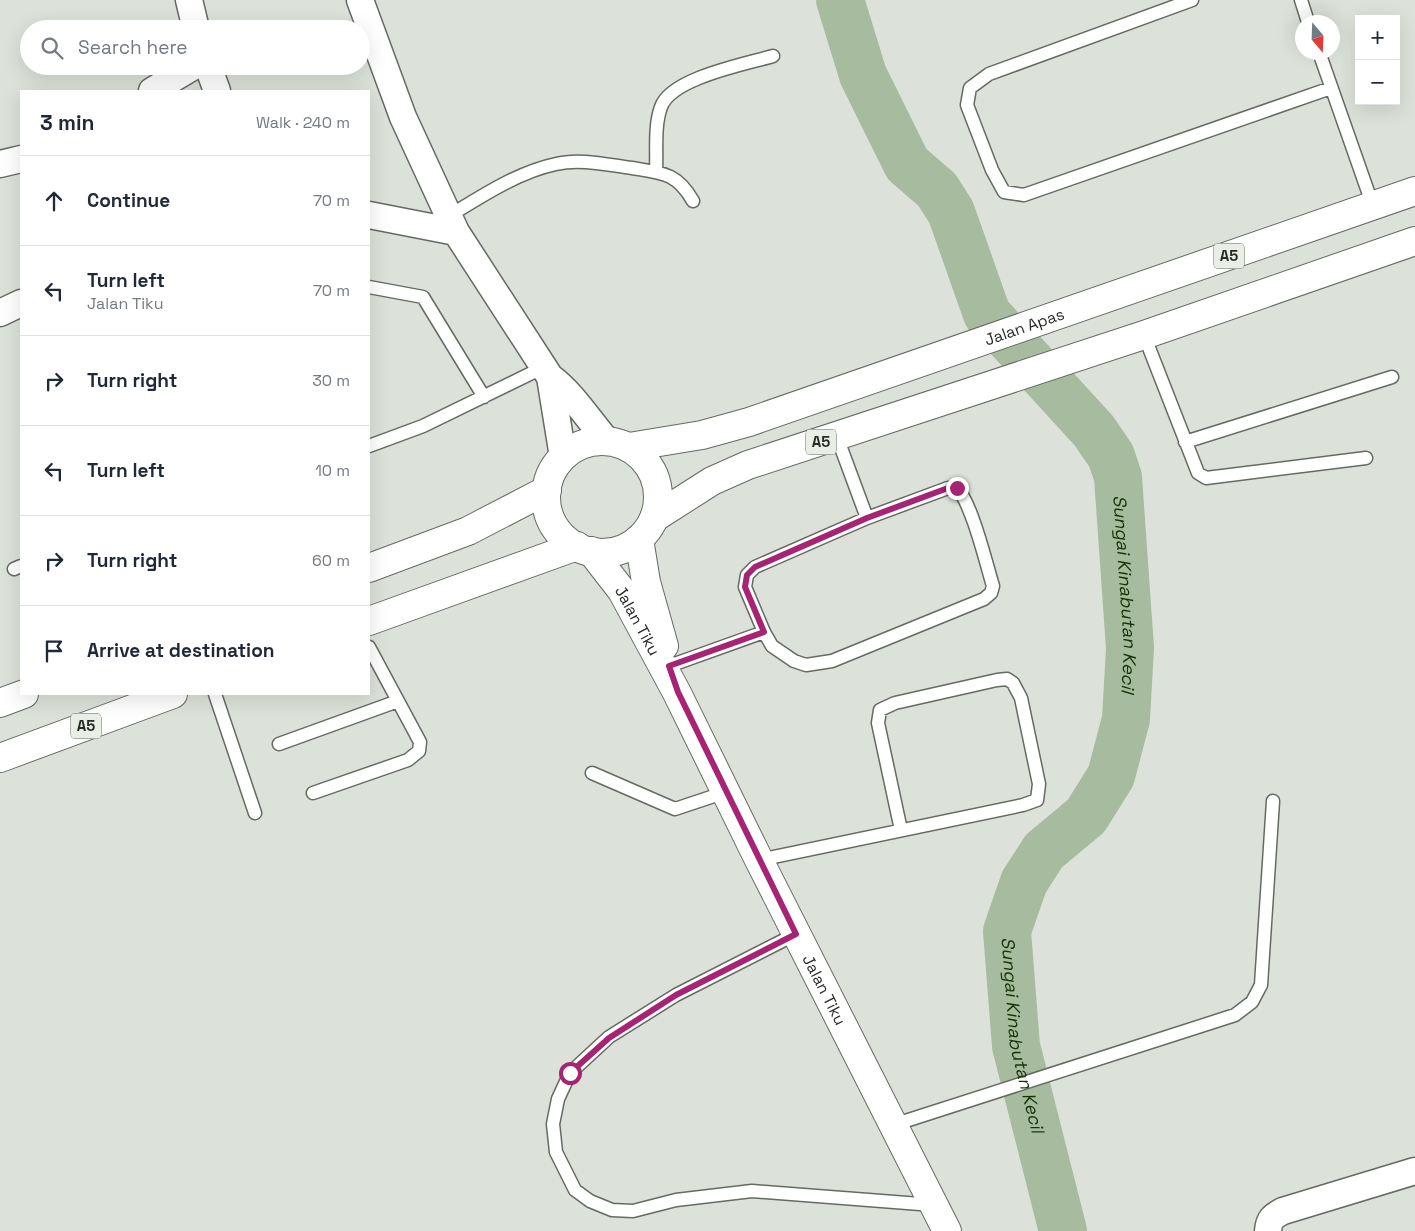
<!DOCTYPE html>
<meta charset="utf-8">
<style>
:root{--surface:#fff;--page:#f2f2f3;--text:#1f2937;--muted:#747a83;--line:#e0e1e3}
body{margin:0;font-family:"Space Grotesk",sans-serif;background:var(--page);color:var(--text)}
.controls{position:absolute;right:15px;top:15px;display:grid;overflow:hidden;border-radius:0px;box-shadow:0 5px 20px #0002}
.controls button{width:45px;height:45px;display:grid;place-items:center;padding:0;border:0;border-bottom:1px solid var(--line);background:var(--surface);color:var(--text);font:25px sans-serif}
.compass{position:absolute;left:1295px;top:15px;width:45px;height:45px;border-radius:50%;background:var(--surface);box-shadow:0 5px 20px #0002;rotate:161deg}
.stop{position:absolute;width:15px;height:15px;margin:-11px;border:4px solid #a62473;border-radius:50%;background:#fff}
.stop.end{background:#a62473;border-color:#fff;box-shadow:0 1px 5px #0008}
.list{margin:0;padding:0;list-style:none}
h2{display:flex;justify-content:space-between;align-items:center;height:65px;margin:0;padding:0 20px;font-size:21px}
h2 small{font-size:16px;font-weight:400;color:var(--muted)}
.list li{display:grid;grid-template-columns:32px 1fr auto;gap:15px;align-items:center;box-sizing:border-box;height:90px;padding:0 20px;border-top:1px solid var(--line)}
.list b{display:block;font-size:19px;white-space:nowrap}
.list p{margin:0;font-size:16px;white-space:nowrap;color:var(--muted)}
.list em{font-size:16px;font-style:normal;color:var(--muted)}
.icon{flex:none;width:28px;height:28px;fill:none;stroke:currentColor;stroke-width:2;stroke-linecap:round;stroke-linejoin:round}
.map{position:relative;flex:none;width:1415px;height:1231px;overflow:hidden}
.search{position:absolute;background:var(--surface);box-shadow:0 5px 20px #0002;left:20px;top:20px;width:350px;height:55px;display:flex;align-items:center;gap:12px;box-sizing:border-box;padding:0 18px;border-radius:28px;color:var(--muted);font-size:19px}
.panel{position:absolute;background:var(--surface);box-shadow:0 5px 20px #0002;left:20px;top:90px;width:350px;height:605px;border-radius:0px}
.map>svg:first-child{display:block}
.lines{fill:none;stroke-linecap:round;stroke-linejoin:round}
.river{stroke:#a7bc9e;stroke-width:48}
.lane-casing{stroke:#656a63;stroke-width:15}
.street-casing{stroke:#656a63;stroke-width:29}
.secondary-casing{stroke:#656a63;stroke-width:30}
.highway-casing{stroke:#656a63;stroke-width:30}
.lane{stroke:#fff;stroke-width:12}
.street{stroke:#fff;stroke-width:26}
.secondary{stroke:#fff;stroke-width:28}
.highway{stroke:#fff;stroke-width:28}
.route{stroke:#a62473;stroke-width:6}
.labels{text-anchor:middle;stroke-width:5;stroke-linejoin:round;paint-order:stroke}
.shield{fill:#e9efe7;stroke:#636661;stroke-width:1}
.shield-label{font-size:15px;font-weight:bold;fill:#292b28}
.street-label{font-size:16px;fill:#292b28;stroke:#e9efe7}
.water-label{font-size:18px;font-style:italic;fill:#153306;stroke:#e9efe7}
</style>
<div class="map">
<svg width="1415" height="1231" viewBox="0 0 1415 1231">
<rect width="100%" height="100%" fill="#dce2da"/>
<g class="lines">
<path class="river" id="s1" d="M840,0l23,75 44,89 30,26 14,22 36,102 107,117 17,25 7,21 12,171 -4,71 -15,57 -25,40 -42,35 -20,31 -17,49 9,115 47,185"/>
<defs>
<path id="lane" d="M1192,0l-203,74 -19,14 -3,17 25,65 12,22 20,3 307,-107
M1301,0l7,22
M1319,52l54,154
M656,172c1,-21 -2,-46 5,-65 10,-29 85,-43 112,-51
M449,216c33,-20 69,-44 107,-52 24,-6 52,1 76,4 31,5 45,5 61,33
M369,287l54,10 61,100
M1144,335l54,138 8,5 160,-20
M837,437l30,81
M1185,442l207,-65
M369,446l54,-20 121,-59
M948,488h9c15,16 29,75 36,98l-2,7 -7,6 -152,62 -26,4 -12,-4 -22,-15 -8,-14 -19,-45 2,-12 8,-8 112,-49z
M14,569l7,-3
M669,666l95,-34
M215,694l40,119
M279,744l119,-43
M592,773l83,36 51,-17
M313,793l95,-33 11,-9 1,-9 -51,-95
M759,860l264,-55 14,-5 2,-16 -18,-86 -8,-15 -6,-4 -10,1 -102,23 -15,7 -2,13 23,107
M796,934l-120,61 -67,42 -39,36 -12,26 -5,25 3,28 19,38 15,11 22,9 21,1 43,-11 76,-9 181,14
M893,1125l342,-110 17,-13 9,-17 12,-184"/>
<path id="street" d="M189,0l7,29
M360,0l43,117 53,115 94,145c23,17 38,42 57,64
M208,66l9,25
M152,91l42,-25
M0,164l21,-5
M369,215l87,17
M0,313l21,-10
M550,377l13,80
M1268,1231c1,-12 5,-15 15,-20l132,-40"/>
<g id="secondary">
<path d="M639,539l7,43 18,64"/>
<path id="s2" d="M591,551l31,40 55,102 82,167 188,371"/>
</g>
<g id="highway">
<circle cx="602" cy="497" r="56"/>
<path id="s3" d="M629,447l73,-12 47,-13 666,-231"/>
<path d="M654,518l58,-37 36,-16 396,-130 271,-94"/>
<path d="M369,568l99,-37 79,-41"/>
<path d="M369,621l208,-75"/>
<path d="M0,703l24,-9"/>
<path d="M0,758l173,-64"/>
</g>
</defs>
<use href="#lane" class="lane-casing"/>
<use href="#street" class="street-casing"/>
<use href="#secondary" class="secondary-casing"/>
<use href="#highway" class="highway-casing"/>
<use href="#lane" class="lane"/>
<use href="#street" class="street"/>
<use href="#secondary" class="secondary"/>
<use href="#highway" class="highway"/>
</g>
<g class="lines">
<path class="route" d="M570,1073l39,-35 67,-43 120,-61 -118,-242 -9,-26 95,-34 -19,-45 2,-12 8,-8 112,-49 81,-30h9"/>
</g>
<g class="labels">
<g class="shield">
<rect x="1214" y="243.5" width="30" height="25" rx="4"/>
<rect x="806" y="429.5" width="30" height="25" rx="4"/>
<rect x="71" y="713.5" width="30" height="25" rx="4"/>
</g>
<g class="shield-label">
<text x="1229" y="261">A5</text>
<text x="821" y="447">A5</text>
<text x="86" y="731">A5</text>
</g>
<g class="street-label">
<text dy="6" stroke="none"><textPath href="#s3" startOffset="414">Jalan Apas</textPath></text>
<text dy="6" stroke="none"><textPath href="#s2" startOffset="84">Jalan Tiku</textPath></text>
<text dy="6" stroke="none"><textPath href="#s2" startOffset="498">Jalan Tiku</textPath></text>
</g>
<g class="water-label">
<text dy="6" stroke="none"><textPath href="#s1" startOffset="680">Sungai Kinabutan Kecil</textPath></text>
<text dy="6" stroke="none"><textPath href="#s1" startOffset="1160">Sungai Kinabutan Kecil</textPath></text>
</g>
</g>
</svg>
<div class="controls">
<button>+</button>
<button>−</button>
</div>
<svg class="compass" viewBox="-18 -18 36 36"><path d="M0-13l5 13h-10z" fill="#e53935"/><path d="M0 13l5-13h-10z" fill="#747a83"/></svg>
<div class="stop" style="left:570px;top:1073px"></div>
<div class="stop end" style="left:957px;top:488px"></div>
<div class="search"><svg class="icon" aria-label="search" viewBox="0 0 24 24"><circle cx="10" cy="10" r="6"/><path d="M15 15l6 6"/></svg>Search here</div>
<section class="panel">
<h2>3 min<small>Walk · 240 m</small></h2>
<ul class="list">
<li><svg class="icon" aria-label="ahead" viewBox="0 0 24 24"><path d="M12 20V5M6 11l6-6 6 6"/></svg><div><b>Continue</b></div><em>70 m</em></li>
<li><svg class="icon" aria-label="left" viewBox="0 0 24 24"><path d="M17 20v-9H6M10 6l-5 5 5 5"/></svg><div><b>Turn left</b><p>Jalan Tiku</p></div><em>70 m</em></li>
<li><svg class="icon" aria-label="right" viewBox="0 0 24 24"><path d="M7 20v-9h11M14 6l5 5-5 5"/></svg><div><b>Turn right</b></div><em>30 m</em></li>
<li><svg class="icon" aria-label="left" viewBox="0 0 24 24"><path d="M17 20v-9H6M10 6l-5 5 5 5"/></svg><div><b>Turn left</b></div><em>10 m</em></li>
<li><svg class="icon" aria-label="right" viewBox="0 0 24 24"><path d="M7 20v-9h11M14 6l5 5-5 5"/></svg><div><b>Turn right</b></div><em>60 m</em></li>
<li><svg class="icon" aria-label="arrive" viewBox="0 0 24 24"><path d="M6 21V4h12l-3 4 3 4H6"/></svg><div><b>Arrive at destination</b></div></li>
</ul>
</section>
</div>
